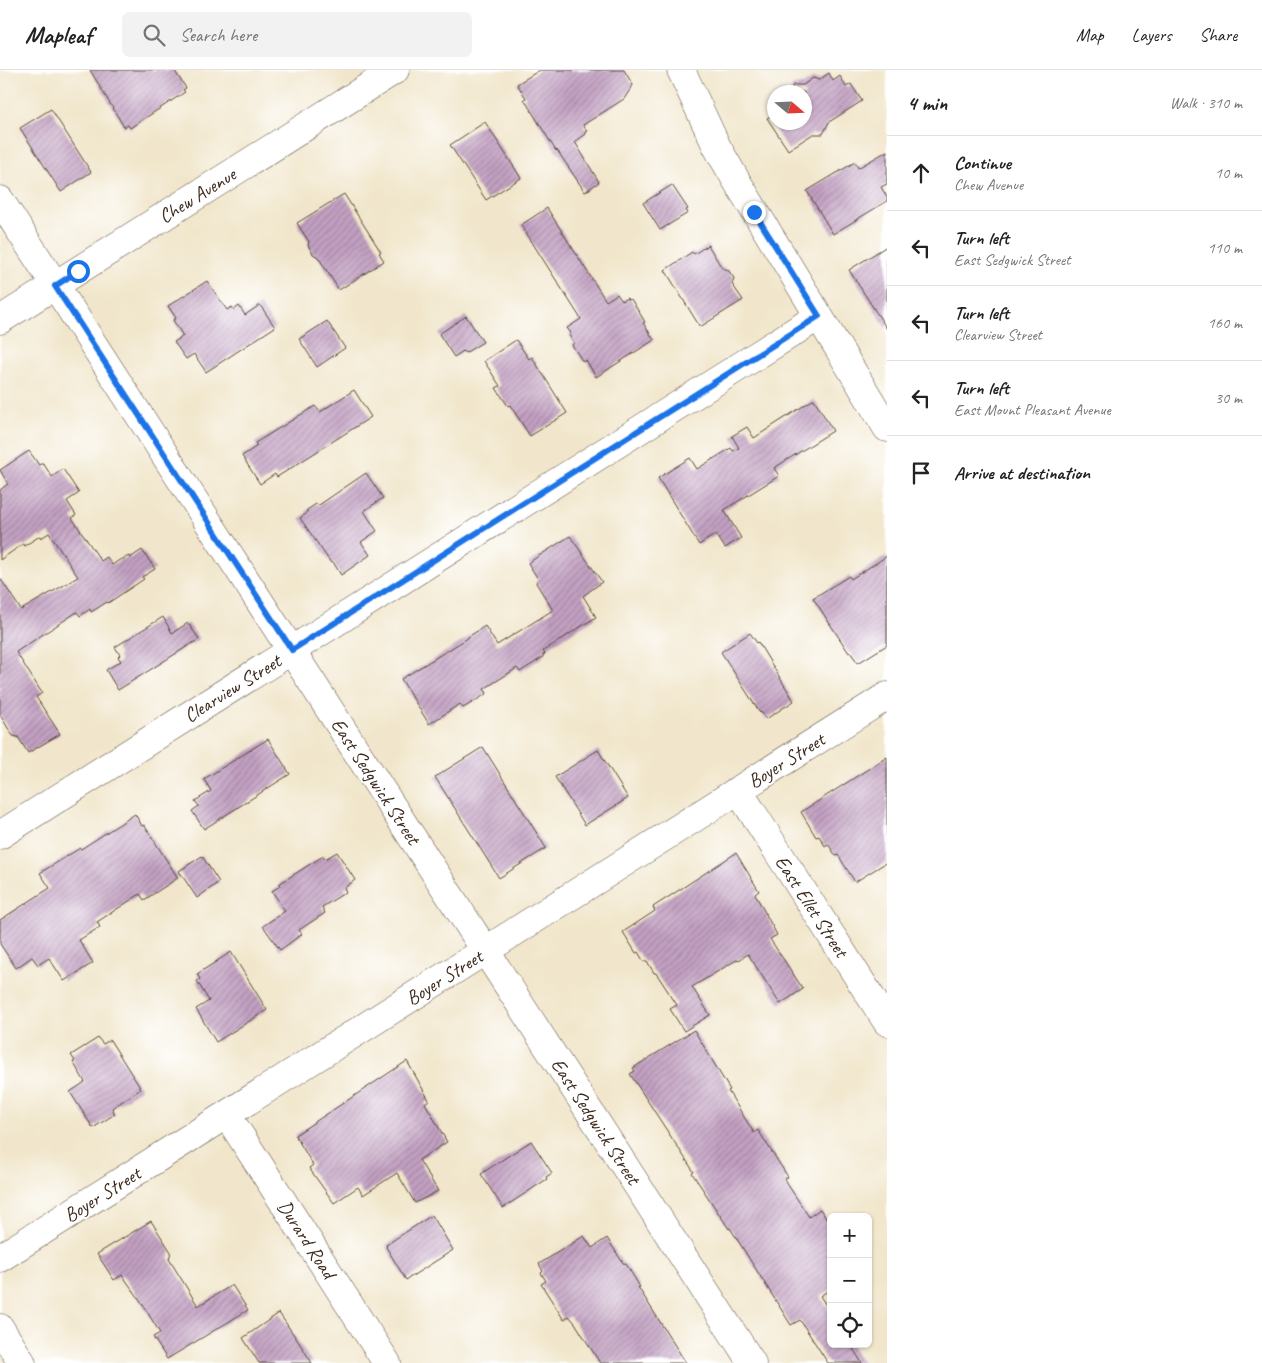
<!DOCTYPE html>
<meta charset="utf-8">
<style>
:root{--surface:#fff;--page:#f2f2f2;--text:#222;--muted:#767676;--line:#e0e0e0}
body{margin:0;font-family:Caveat,sans-serif;background:var(--page);color:var(--text)}
.controls{position:absolute;right:15px;bottom:15px;display:grid;overflow:hidden;border-radius:8px;box-shadow:0 1px 4px #0004}
.controls button{width:45px;height:45px;display:grid;place-items:center;padding:0;border:0;border-bottom:1px solid var(--line);background:var(--surface);color:var(--text);font:25px sans-serif}
.compass{position:absolute;left:767px;top:15px;width:45px;height:45px;border-radius:50%;background:var(--surface);box-shadow:0 1px 4px #0004;rotate:109deg}
.stop{position:absolute;width:15px;height:15px;margin:-11px;border:4px solid #1a73e8;border-radius:50%;background:#fff}
.stop.end{background:#1a73e8;border-color:#fff;box-shadow:0 1px 5px #0008}
.list{margin:0;padding:0;list-style:none}
h2{display:flex;justify-content:space-between;align-items:center;height:65px;margin:0;padding:0 20px;font-size:21px}
h2 small{font-size:16px;font-weight:400;color:var(--muted)}
.list li{display:grid;grid-template-columns:32px 1fr auto;gap:15px;align-items:center;box-sizing:border-box;height:75px;padding:0 20px;border-top:1px solid var(--line)}
.list b{display:block;font-size:19px;white-space:nowrap}
.list p{margin:0;font-size:16px;white-space:nowrap;color:var(--muted)}
.list em{font-size:16px;font-style:normal;color:var(--muted)}
.icon{flex:none;width:28px;height:28px;fill:none;stroke:currentColor;stroke-width:2;stroke-linecap:round;stroke-linejoin:round}
.map{position:relative;flex:none;width:887px;height:1293px;overflow:hidden}
header{display:flex;align-items:center;gap:30px;box-sizing:border-box;height:70px;padding:0 25px;background:var(--surface);border-bottom:1px solid var(--line)}
header strong{font-size:24px}
nav{display:flex;gap:28px;margin-inline-start:auto;font-size:18px}
.search{width:350px;height:45px;background:var(--page);display:flex;align-items:center;gap:12px;box-sizing:border-box;padding:0 18px;border-radius:8px;color:var(--muted);font-size:19px}
main{display:flex}
aside{flex:1;background:var(--surface)}
.map>svg:first-child{display:block}
.building{fill:url(#building-hatch)}
.lines{fill:none;stroke-linecap:round;stroke-linejoin:round}
.minor-casing{stroke:#564638;stroke-width:29}
.minor{stroke:#fff;stroke-width:28}
.route{stroke:#1a73e8;stroke-width:6}
.labels{text-anchor:middle;stroke-width:4;stroke-linejoin:round;paint-order:stroke}
.street-label{font-size:20px;fill:#3b2a1e;stroke:#fff}
</style>
<header>
<strong>Mapleaf</strong>
<div class="search"><svg class="icon" aria-label="search" viewBox="0 0 24 24"><circle cx="10" cy="10" r="6"/><path d="M15 15l6 6"/></svg>Search here</div>
<nav><a>Map</a><a>Layers</a><a>Share</a></nav>
</header>
<main>
<div class="map">
<svg width="887" height="1293" viewBox="0 0 887 1293">
<defs>
<pattern id="building-hatch" width="6" height="6" patternUnits="userSpaceOnUse" patternTransform="scale(1.25)"><rect width="6" height="6" fill="#c2a0c2"/><path d="M-1 1l2-2M0 6l6-6M5 7l2-2" fill="none" stroke="#9f839d"/></pattern>
</defs>
<rect width="100%" height="100%" fill="#fff"/>
<filter id="ink" filterUnits="userSpaceOnUse"><feTurbulence type="fractalNoise" baseFrequency=".02" numOctaves="2"/><feDisplacementMap in="SourceGraphic" scale="10" xChannelSelector="R" yChannelSelector="G"/><feConvolveMatrix kernelMatrix="1 2 1 2 8 2 1 2 1" color-interpolation-filters="sRGB"/></filter>
<filter id="wash" filterUnits="userSpaceOnUse"><feTurbulence type="fractalNoise" baseFrequency=".0096" numOctaves="4" result="noise"/><feDisplacementMap in="SourceGraphic" scale="20" xChannelSelector="R" yChannelSelector="G"/><feGaussianBlur stdDeviation="1.12" result="paint"/><feColorMatrix in="noise" values="0 0 0 0 0 0 0 0 0 0 0 0 0 0 0 0 0 1.4 0 .05"/><feComposite in="paint" operator="in"/></filter>
<g filter="url(#wash)">
<rect width="100%" height="100%" fill="#f1e6cb"/>
<g id="blocks">
<path class="building" d="M90,0h84l12,18 -3,2 2,2 -55,36 -2,-3 -4,2z
M540,0h84l9,15 -9,14 -41,26 4,6 -2,1 1,2 -11,8 24,40 -14,10 -28,-42 -1,1 -32,-52 2,-1 -9,-14z
M829,3l4,8 7,-5 6,11 5,-3 11,17 -33,21 -6,12h-10l-25,16 -21,-32 7,-4 -5,-8 5,-3v19h30v-30h-14l3,-7h10l10,-7 6,2z
M51,39l40,63 -30,20 -41,-64z
M485,52l36,56 -35,22 -36,-55z
M887,81v33l-6,3 6,10v4l-54,33 -26,-43 48,-29 3,6z
M672,115l16,24 -2,1 2,3 -28,17 -17,-27z
M344,124l37,58 -2,1 5,8 -45,29 -21,-33 -5,-3 -5,-9 1,-3 -12,-19z
M547,138l59,93 11,-7 5,7 5,-3 1,2 3,-1 14,23 -2,1 11,17 -58,37 -10,-17 -3,2 -11,-17 2,-2 -5,-8 2,-2 -4,-5 14,-9 -60,-94z
M708,175l14,23 6,2 6,8 -2,6 11,16 -43,27 -35,-57 27,-18 2,2z
M887,176v83l-38,-59z
M207,211l20,29 5,-3 2,3 5,-4 6,9 15,-10 15,22 -69,45 -12,-18 -8,5 -12,-17 9,-6 -10,-16 3,-2 -8,-12z
M466,246l17,26 -18,11 -2,-2 -9,6 -15,-23z
M327,251l18,27 -28,19 -18,-28z
M516,270l13,19 3,-2 35,56 -37,23 -20,-31 -2,1 -12,-18 4,-2 -16,-25z
M354,320l17,27 -94,60 -2,-3 -15,10 -18,-28 15,-10 -2,-3 60,-37 5,6z
M814,329l19,32 -59,37 5,8 -55,34 17,28 -16,10 -9,-14 -17,11 -41,-67 32,-20 7,11 34,-21 2,3 6,-3 -7,-12 15,-9 7,11z
M29,381l10,14 4,-2 9,14 11,-8 16,24 -12,8 9,14 -4,3 29,43 6,-4 5,8 9,-6h2l6,-3 1,2 12,-8 13,19 -13,8 2,2 -36,24 -1,-1 -16,10 -1,-3 -10,7 -3,-4 -61,40 26,41 -6,4 24,37 -32,19 -10,-16 -5,-1 -13,-21v-137l21,32 57,-33 -29,-44 -8,5 -1,-2 -16,10 -1,-2 -23,16v-70l8,-6 -8,-14z
M366,403l17,25 -19,13 13,20 -16,11 9,13 -29,20 -8,-13 -2,1 -31,-45 6,-4 1,-4 9,-6 3,1z
M570,466l32,46 -19,14 13,21 -53,34 2,3 -2,1v2l-23,15 -3,-4 -33,21 3,4 -7,5 -17,10 -3,-4 -31,20 -28,-45 67,-41v-1l17,-11 12,19 56,-35 -17,-27 2,-4 -10,-16z
M887,486v89l-29,18 -8,-11 -1,1 -36,-55 36,-22 2,3z
M163,547l9,16 16,-10 11,16 -81,51 -12,-20 15,-9 -3,-4 2,-2 -5,-8z
M750,563l7,10 1,-1 36,59 -28,18 -5,-7 -1,1 -39,-61z
M268,669l22,35 -86,55 -12,-18 7,-5 -4,-5 16,-10 -7,-12z
M483,677l63,101 -47,30 -64,-101z
M598,680l30,48 -43,27 -30,-48z
M887,687v105l-32,20 -17,-27 -2,1 -8,-12 -3,2 -6,-10 -3,1 -15,-25z
M135,744l7,12 2,-1 34,53 -34,22 -4,-6 -43,28 3,5 -21,13 14,23 -29,18 -15,-23 -11,7 -6,-8 -16,11 -16,-24v-24l50,-32 -10,-15 40,-25 1,1z
M337,782l18,28 -11,8 2,4 -24,15 3,6 -26,17 3,4 -22,16 -17,-24 22,-15 -13,-20 8,-5 -1,-2 44,-28 2,3z
M736,783l23,38 -4,3 22,41 -7,4 33,50 -23,15 -32,-50 -9,6 -1,-1 -46,28 18,28 -26,16 -14,-22 7,-4 -21,-32h-2l-7,-12 -3,1 -6,-10 -2,1 -13,-21 32,-21 -2,-4z
M202,786l17,26 -22,16 -18,-27z
M231,882l36,58 -51,32 -20,-33 13,-8 -12,-20 3,-2 -3,-5z
M694,960l36,60 -2,1 26,42 4,-3 30,47 -4,2 25,38 11,-8 11,17v63l-11,7 11,17v31h19l12,19h-34l-28,-43 -9,5 -61,-97 -1,1 -37,-56 2,-1 -64,-98 5,-3 -2,-3z
M98,968l5,6 7,-4 31,49 -29,19 3,6 -22,14 -23,-36 15,-10 -12,-20 2,-1 -4,-6z
M407,991l22,39 -4,3 22,39 -28,18 19,31 -23,12 -18,-30 -34,22 -5,-8 -24,16 -25,-35 4,-3 -18,-30z
M531,1071l21,32 -6,4 1,2 -44,29 -22,-34z
M432,1145l21,35 -47,30 -20,-33 1,-1 -1,-1z
M151,1151l20,31 -2,7 29,47 34,-21 16,25 -81,49 -14,-22 7,-4 -22,-36 -16,-22 -8,5 -17,-26z
M584,1166l8,12 15,-10 16,25 3,1 14,23h-2l48,76h-86l-25,-40 -6,-7 -5,4 -23,-36 5,-3 -5,-8 2,-2 -4,-7z
M279,1243l19,28 14,22h-53l-16,-25z"/>
</g>
</g>
<g filter="url(#ink)">
<use href="#blocks" fill-opacity="0" stroke="#564638" stroke-width="1"/>
<g class="lines">
<defs>
<path id="minor" d="M681,0l36,77 19,33 151,248
M0,130l752,1163
M0,250l395,-250
M738,720l149,232
M0,765l819,-519
M227,1045l160,248
M0,1188l887,-562
M0,1258l22,35"/>
</defs>
<use href="#minor" class="minor-casing"/>
<use href="#minor" class="minor"/>
</g>
</g>
<g class="lines" filter="url(#ink)">
<path class="route" d="M78,201l-23,15 237,364 527,-334 -65,-104"/>
</g>
<g class="labels">
<g class="street-label">
<text transform="translate(197 125) rotate(-32)" y="7">Chew Avenue</text>
<text transform="translate(232 618) rotate(-32)" y="7">Clearview Street</text>
<text transform="translate(786 690) rotate(-32)" y="7">Boyer Street</text>
<text transform="translate(376 711) rotate(57)" y="7">East Sedgwick Street</text>
<text transform="translate(812 836) rotate(57)" y="7">East Ellet Street</text>
<text transform="translate(444 907) rotate(-32)" y="7">Boyer Street</text>
<text transform="translate(596 1051) rotate(57)" y="7">East Sedgwick Street</text>
<text transform="translate(102 1124) rotate(-32)" y="7">Boyer Street</text>
<text transform="translate(307 1169) rotate(57)" y="7">Durard Road</text>
</g>
</g>
</svg>
<div class="controls">
<button>+</button>
<button>−</button>
<button><svg class="icon" aria-label="locate" viewBox="0 0 24 24"><circle cx="12" cy="12" r="6"/><path d="M12 2v4M12 18v4M2 12h4M18 12h4"/></svg></button>
</div>
<svg class="compass" viewBox="-18 -18 36 36"><path d="M0-13l5 13h-10z" fill="#e53935"/><path d="M0 13l5-13h-10z" fill="#767676"/></svg>
<div class="stop" style="left:78px;top:201px"></div>
<div class="stop end" style="left:754px;top:142px"></div>
</div>
<aside>
<h2>4 min<small>Walk · 310 m</small></h2>
<ul class="list">
<li><svg class="icon" aria-label="ahead" viewBox="0 0 24 24"><path d="M12 20V5M6 11l6-6 6 6"/></svg><div><b>Continue</b><p>Chew Avenue</p></div><em>10 m</em></li>
<li><svg class="icon" aria-label="left" viewBox="0 0 24 24"><path d="M17 20v-9H6M10 6l-5 5 5 5"/></svg><div><b>Turn left</b><p>East Sedgwick Street</p></div><em>110 m</em></li>
<li><svg class="icon" aria-label="left" viewBox="0 0 24 24"><path d="M17 20v-9H6M10 6l-5 5 5 5"/></svg><div><b>Turn left</b><p>Clearview Street</p></div><em>160 m</em></li>
<li><svg class="icon" aria-label="left" viewBox="0 0 24 24"><path d="M17 20v-9H6M10 6l-5 5 5 5"/></svg><div><b>Turn left</b><p>East Mount Pleasant Avenue</p></div><em>30 m</em></li>
<li><svg class="icon" aria-label="arrive" viewBox="0 0 24 24"><path d="M6 21V4h12l-3 4 3 4H6"/></svg><div><b>Arrive at destination</b></div></li>
</ul>
</aside>
</main>
